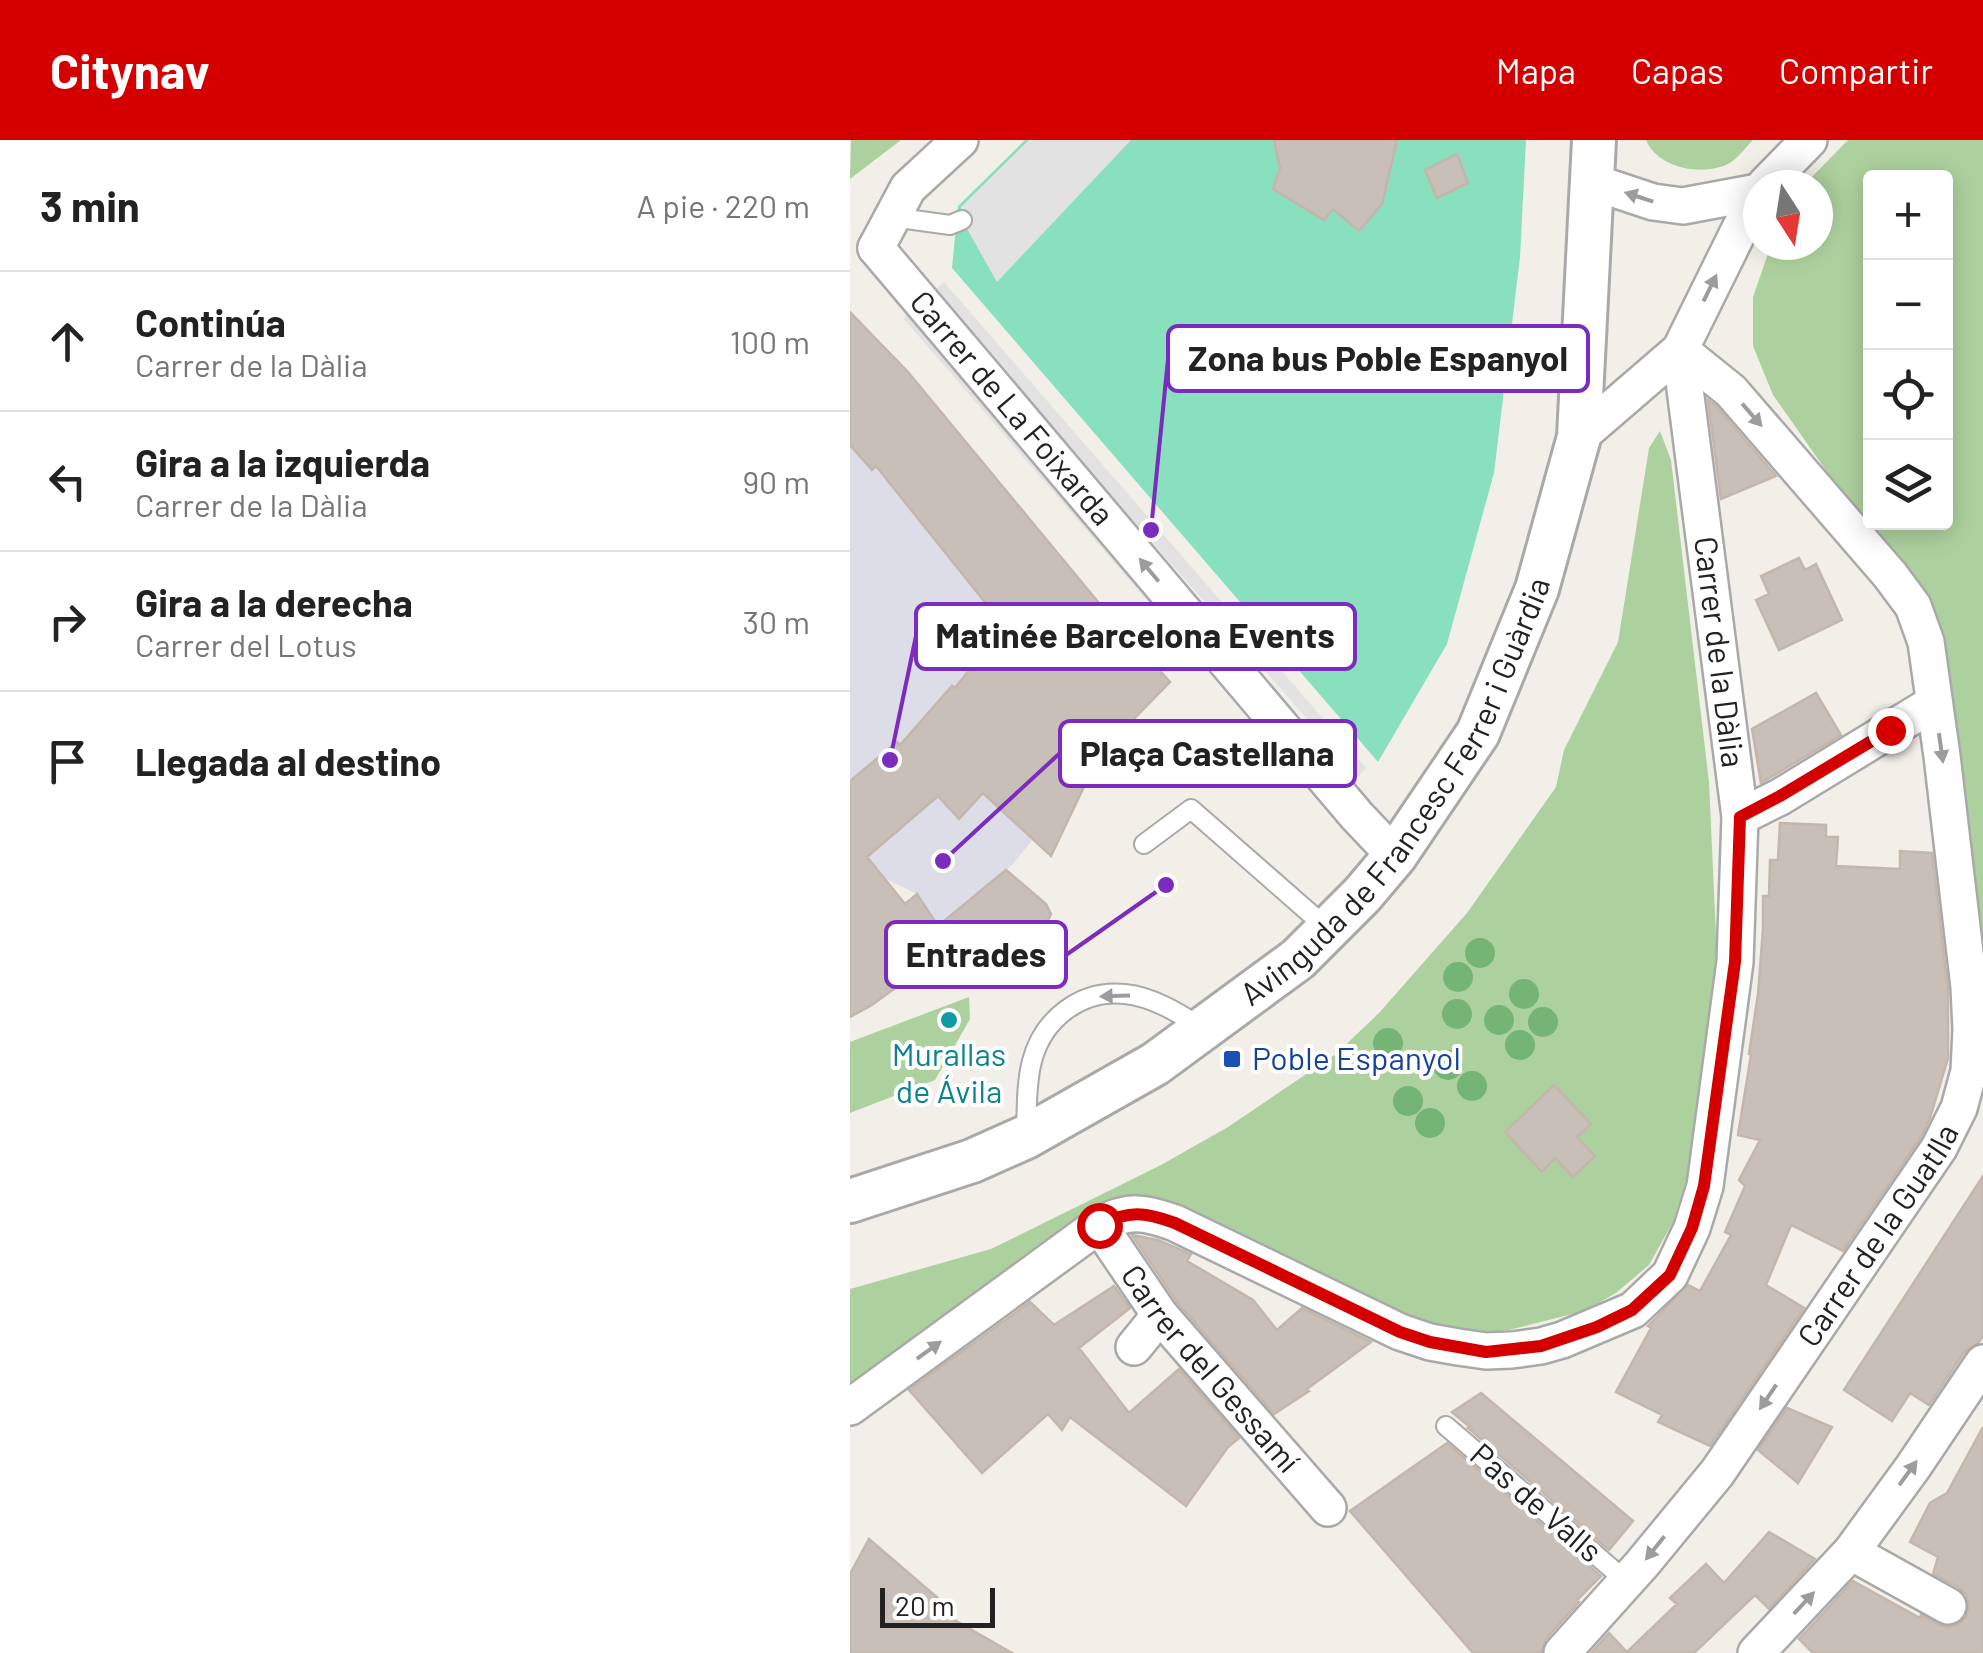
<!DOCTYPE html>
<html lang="es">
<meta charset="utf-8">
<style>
:root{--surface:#fff;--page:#f2f2f2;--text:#222;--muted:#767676;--line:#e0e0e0;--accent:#d40000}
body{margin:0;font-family:Barlow,sans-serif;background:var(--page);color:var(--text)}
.controls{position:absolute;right:30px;top:30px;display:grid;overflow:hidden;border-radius:10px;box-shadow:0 5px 25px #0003}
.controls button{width:90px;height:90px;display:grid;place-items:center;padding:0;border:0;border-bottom:2px solid var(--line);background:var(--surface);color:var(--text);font:50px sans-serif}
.compass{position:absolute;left:893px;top:30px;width:90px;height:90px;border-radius:50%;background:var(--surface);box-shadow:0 5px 25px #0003;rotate:168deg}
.scale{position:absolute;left:30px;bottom:25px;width:115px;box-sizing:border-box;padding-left:10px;border:5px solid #222;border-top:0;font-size:28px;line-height:35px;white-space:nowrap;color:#222;-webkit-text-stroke:8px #fff;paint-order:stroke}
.stop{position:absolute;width:30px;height:30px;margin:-22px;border:8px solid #d40000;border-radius:50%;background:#fff}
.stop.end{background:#d40000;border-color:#fff;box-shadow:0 2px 10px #0008}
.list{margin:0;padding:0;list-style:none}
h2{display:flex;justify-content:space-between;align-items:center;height:130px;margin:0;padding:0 40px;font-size:42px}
h2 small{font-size:32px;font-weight:400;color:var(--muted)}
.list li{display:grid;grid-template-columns:65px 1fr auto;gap:30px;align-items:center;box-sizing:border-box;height:140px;padding:0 40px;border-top:2px solid var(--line)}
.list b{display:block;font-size:38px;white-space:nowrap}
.list p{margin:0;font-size:32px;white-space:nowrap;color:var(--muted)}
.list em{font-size:32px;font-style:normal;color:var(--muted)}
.icon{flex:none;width:55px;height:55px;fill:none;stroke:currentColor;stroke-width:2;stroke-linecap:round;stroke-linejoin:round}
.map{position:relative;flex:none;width:1133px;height:1513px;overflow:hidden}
header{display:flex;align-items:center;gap:60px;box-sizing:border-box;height:140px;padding:0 50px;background:var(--accent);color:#fff}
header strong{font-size:48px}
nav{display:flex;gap:55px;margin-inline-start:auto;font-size:35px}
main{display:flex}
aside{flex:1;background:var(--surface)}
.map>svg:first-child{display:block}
.forest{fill:#add19e;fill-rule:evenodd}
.pitch{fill:#88e0be}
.parking{fill:#e2e2e2}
.plaza{fill:#dddde8}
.building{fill:#c7bfb8;stroke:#c4b6ab;stroke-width:2.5}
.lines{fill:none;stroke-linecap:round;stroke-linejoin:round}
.service-casing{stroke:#a9a9a9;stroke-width:22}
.minor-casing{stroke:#a9a9a9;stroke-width:40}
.tertiary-casing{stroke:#a9a9a9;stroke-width:48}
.service{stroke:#fff;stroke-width:18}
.minor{stroke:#fff;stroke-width:35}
.tertiary{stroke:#fff;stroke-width:42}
.tree{fill:#74b475}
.oneway{fill:#9c9c9c}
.route{stroke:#d40000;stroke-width:12}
.culture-dot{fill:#0f9aa8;stroke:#fff;stroke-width:4}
.transit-dot{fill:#1a4fb4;stroke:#fff;stroke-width:4}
.labels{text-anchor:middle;stroke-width:8;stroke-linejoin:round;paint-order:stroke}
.street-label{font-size:32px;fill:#222;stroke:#fff}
.culture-label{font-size:32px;fill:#0d838f;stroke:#fff}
.transit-label{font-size:32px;fill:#164399;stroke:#fff;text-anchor:start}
.leader{fill:none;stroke:#7b2cbf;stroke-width:4}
.callout-dot{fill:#7b2cbf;stroke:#fff;stroke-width:4}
.callout{fill:#fff;stroke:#7b2cbf;stroke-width:4}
.callout-label{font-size:35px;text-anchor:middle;font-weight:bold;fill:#222}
</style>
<header>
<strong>Citynav</strong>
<nav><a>Mapa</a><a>Capas</a><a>Compartir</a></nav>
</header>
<main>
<aside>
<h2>3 min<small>A pie · 220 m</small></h2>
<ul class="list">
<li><svg class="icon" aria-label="ahead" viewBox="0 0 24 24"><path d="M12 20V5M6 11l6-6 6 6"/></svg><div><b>Continúa</b><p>Carrer de la Dàlia</p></div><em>100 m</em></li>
<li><svg class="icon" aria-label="left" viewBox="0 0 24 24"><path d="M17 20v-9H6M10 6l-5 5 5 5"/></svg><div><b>Gira a la izquierda</b><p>Carrer de la Dàlia</p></div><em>90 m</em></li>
<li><svg class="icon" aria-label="right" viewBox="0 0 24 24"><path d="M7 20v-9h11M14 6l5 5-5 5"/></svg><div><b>Gira a la derecha</b><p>Carrer del Lotus</p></div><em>30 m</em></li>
<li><svg class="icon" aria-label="arrive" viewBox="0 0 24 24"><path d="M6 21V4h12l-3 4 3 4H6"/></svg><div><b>Llegada al destino</b></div></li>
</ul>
</aside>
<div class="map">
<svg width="1133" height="1513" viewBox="0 0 1133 1513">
<rect width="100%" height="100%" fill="#f2efe9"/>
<path class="forest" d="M1,0h50l-51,39z
M796,0h107c-7,7 -15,18 -23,23 -26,14 -72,6 -84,-23z
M998,0h135v859l-51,-389 -86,-111 -73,-104 -20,-49v-49l18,-52h47v-60h-14zM1021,38h75v344h-75z
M810,291l11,29 38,322 10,219 -17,127 -29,94 -24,43 -33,28 -32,18 -75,19 -39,4 -55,-15 -54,-21 -99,-50 -119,-53 -54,12 -99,80 -140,103v-101l141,-40 170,-84 67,-38 108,-73 43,-41 88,-100 89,-126 8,-37 54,-108 31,-194z
M119,857l1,22 -35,61 -85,33v-71z"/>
<path class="pitch" d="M175,0h501l-6,117 -26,216 -47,171 -69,118 -426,-494 6,-62z"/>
<path class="parking" d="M179,0h102l-134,142 -35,-62 -1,-13z
M94,142l422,486 -8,9 -425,-485z
M67,168l421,496 -7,9 -428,-495z"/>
<path class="plaza" d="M0,305l22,24 4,-2 130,161 -51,60 -3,-2 -52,59 -4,-3 -46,39z
M134,653l49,46 -20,25 -75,62 -21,-32 -33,-16 -17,-21 71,-61 21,22z"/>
<path class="building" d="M424,0h123l-15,64 -23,27 -26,-22 -9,11 -51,-31 7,-21z
M607,14l11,29 -31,15 -12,-28z
M0,172l58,60 200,242 62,68 -39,40 8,8 -8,6 5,5 -21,22 -14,-12 -50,105 -68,-63 -24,26 -21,-23 -71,61 38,47 12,-10 21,32 68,-56 40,34 5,10 -8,16 -5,4 -40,2 -4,32 -8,9 -12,3 -6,-4 -25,-23 -71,52 -22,12v-236l47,-39 3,3 52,-59 3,2 49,-62 -128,-160 -4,4 -22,-25z
M858,260l8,6 60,70 -55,23z
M949,418l6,12 11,-6 26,56 -63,30 -23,-50 13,-6 -8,-18z
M966,553l25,42 -80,48 -9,-54z
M930,683l46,2v12h12l-2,29 64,3v-18l32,2 16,136v69l-18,60 -9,19 -78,114 -52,-26 -25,60 38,23 -94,138 -52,-24 4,-7 -46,-23 35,-64 -3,-2 40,-41 12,6 31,-56 -6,-3 20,-46 -6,-6 21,-40 -22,-5 13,-80 -2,-1 9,-60 5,-65v-33h6l1,-36h8z
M704,945l37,39 -14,13 18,19 -22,21 -18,-19 -13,14 -37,-40z
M1133,1036v160l-5,7 -13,8 -36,54 -19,-12 -18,28 -48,-31z
M282,1095l26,5 33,14 -4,7 66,39 24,30 25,-22 69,34 -64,47 2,2 -35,23 -97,-112z
M264,1146l16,22 -51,40 50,65 50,-44 60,69 -11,9 -42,59 -116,-89 -8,13 -14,-16 -66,59 -73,-83 121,-88 24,23z
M631,1253l152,128 -24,29 -141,-122 2,-1 -18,-15z
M937,1268l45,19 -34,56 -40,-33z
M1133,1287v226h-170l-14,-14 54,-58 67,37 1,-3 18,10 10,2 9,-2 8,-8 3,-12 -3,-11 -8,-7 -25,-13 5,-17 -28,-15 20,-39 17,-10z
M597,1303l154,133 -24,24 2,2 -33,37 -5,14h-68l-123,-142z
M919,1392l46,27 -46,50 -14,-14 -61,58h-103l18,-20 18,19 50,-48 -7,-6 36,-34 18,19z
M19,1399l78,67 -3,8 68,39h-162v-79z"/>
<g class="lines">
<defs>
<path id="service" d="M42,77l58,8 12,-5
M294,704l47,-35 137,120
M176,992c1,-23 0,-48 6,-71 11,-42 49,-72 93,-67 29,3 55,20 79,35
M596,1286l180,155"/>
<g id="minor">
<path d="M740,41l63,21 30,4 75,-14"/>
<path d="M915,45l44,-45"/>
<path id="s1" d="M26,108l481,568 38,40"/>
<path d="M26,108l32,-60 52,-48"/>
<path d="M729,297l101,-87 78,-158"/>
<path d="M890,677l40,-20 154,-94"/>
<path id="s2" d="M249,1085l61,90 168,193"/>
<path d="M284,1207l26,-32"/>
<path d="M0,1267l249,-182c30,-16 45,-13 76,-2l225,109 30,10 28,5 28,4 26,-1 29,-4 21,-6 71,-30 37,-35 22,-47 13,-42 30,-224 5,-145 -60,-467"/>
<path d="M1001,1412l97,54"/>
<path id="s3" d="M712,1513l80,-89 75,-91 222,-325 20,-40 10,-37 2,-42 -2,-42 -27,-231 -16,-114 -13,-36 -23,-31 -159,-184 -51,-41"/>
<path d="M906,1513l95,-101 62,-85 70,-104"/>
</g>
<g id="tertiary">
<path id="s4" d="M0,1061l122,-40 54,-24 129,-73 143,-105 64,-64 33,-39 83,-123 59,-144 42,-152 15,-297"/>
</g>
</defs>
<use href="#service" class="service-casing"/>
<use href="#minor" class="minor-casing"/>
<use href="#tertiary" class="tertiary-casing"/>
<use href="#service" class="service"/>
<use href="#minor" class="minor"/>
<use href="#tertiary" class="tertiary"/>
</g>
<g class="tree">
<circle cx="630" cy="813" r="15"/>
<circle cx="608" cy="837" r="15"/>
<circle cx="674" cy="854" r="15"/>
<circle cx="607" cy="874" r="15"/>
<circle cx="649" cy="880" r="15"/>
<circle cx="693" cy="882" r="15"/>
<circle cx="538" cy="903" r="15"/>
<circle cx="670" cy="905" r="15"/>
<circle cx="598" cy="925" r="15"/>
<circle cx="622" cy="946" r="15"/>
<circle cx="558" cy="961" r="15"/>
<circle cx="580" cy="983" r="15"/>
</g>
<defs><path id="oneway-solid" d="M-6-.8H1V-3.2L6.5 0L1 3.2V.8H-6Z" transform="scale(2.5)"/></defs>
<g class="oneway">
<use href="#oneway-solid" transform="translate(789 57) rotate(-162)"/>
<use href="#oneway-solid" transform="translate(860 148) rotate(-64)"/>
<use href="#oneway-solid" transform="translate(902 275) rotate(49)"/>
<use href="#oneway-solid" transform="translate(299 430) rotate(-130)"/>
<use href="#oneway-solid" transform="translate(1091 608) rotate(82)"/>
<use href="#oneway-solid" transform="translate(265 856) rotate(178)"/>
<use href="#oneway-solid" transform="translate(79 1210) rotate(-36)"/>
<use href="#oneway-solid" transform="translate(918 1257) rotate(124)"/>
<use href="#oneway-solid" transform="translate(1058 1333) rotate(-54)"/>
<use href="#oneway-solid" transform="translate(805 1408) rotate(129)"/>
<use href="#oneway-solid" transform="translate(954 1463) rotate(-47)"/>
</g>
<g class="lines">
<path class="route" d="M249,1085c31,-15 45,-13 76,-2l225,109 30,10 56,10 55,-6 56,-19 35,-17 38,-35 22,-47 12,-42 31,-224 5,-145 40,-21 110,-66"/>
</g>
<circle class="culture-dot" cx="99" cy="880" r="10"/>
<rect class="transit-dot" x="372" y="909" width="20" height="20" rx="5"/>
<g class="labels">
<g class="street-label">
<text dy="11" stroke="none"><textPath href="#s1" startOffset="210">Carrer de La Foixarda</textPath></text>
<text transform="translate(869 512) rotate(83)" y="11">Carrer de la Dàlia</text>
<text dy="11" stroke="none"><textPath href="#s4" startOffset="708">Avinguda de Francesc Ferrer i Guàrdia</textPath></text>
<text dy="11" stroke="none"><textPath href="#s3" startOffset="525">Carrer de la Guatlla</textPath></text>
<text dy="11" stroke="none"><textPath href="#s2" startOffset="182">Carrer del Gessamí</textPath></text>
<text transform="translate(686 1363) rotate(41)" y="11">Pas de Valls</text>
</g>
<g class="culture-label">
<text x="99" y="926">Murallas<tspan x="99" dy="37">de Ávila</tspan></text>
</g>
<g class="transit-label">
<text x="402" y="930">Poble Espanyol</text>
</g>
</g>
<path class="leader" d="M301 390L318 219M40 620L66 496M93 721L210 613M316 745L216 815"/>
<g class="callout-dot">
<circle cx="301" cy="390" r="10"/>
<circle cx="40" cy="620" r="10"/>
<circle cx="93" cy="721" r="10"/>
<circle cx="316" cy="745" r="10"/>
</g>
<g class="callout">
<rect x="318" y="186" width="420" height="65" rx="10"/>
<rect x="66" y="464" width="439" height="65" rx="10"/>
<rect x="210" y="581" width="295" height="65" rx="10"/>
<rect x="36" y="782" width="180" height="65" rx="10"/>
</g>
<g class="callout-label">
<text x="528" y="231">Zona bus Poble Espanyol</text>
<text x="285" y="508">Matinée Barcelona Events</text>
<text x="357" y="626">Plaça Castellana</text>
<text x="126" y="827">Entrades</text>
</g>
</svg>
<div class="controls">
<button>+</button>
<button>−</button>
<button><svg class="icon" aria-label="locate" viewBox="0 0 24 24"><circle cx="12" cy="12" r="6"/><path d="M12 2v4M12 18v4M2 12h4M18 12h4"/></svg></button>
<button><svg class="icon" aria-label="layers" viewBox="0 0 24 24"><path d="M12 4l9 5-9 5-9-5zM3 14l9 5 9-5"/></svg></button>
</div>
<svg class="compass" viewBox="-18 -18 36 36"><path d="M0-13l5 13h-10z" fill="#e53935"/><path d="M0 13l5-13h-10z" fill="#767676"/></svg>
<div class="scale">20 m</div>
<div class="stop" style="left:249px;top:1085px"></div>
<div class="stop end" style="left:1040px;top:590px"></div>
</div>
</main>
